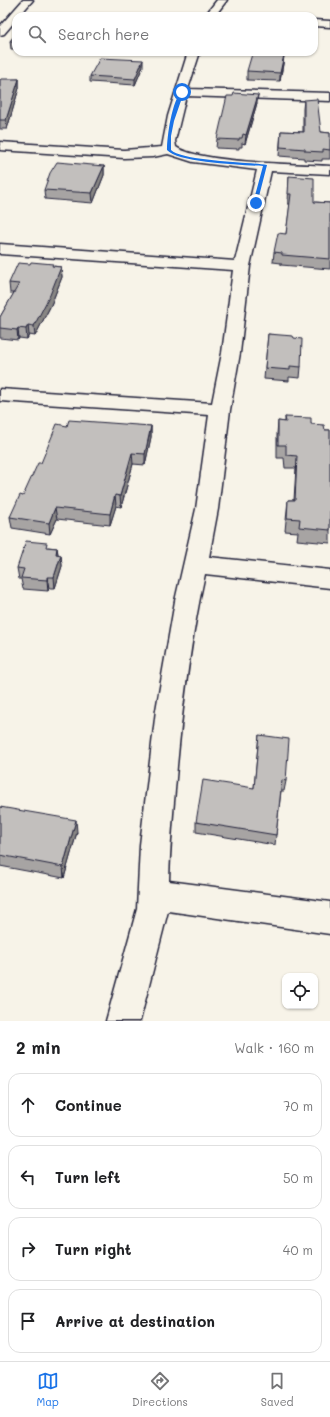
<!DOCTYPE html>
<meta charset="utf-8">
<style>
:root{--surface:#fff;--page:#f6f6f6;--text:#202124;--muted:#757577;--line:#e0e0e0;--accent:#1a73e8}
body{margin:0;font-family:Mali,sans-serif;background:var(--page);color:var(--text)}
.controls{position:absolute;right:12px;bottom:12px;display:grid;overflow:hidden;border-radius:8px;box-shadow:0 1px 3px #0004}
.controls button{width:36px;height:36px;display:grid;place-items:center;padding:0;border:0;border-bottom:1px solid var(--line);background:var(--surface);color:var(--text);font:20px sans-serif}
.stop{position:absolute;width:12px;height:12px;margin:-9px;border:3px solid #1a73e8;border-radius:50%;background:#fff}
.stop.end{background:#1a73e8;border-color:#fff;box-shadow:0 1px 4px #0008}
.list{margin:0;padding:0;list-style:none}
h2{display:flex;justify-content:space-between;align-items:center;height:52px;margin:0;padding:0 16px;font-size:17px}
h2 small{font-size:13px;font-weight:400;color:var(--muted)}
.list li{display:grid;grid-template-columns:26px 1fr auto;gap:12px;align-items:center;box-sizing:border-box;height:64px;margin:0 8px 8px;padding:0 8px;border:1px solid var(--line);border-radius:12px}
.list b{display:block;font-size:15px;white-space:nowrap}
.list em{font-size:13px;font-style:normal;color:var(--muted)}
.icon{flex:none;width:22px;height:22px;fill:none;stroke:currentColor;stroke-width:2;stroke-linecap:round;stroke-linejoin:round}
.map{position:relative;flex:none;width:330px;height:1021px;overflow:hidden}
.search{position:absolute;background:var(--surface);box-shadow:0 1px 3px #0004;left:12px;right:12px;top:12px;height:44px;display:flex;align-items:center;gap:10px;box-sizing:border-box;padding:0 14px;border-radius:12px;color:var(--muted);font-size:15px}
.sheet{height:340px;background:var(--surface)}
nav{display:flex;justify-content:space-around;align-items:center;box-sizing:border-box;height:56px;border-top:1px solid var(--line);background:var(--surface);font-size:11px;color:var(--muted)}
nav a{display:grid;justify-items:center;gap:2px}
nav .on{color:var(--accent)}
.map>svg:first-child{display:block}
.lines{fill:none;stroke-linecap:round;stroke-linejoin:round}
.street-casing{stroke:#22223b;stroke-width:3}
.street{fill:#f7f3e8;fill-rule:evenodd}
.wall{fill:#a7a4a3;stroke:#22223b}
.shaded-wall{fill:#888684;stroke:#22223b}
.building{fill:#c2bfbd;stroke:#22223b}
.route{fill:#1a73e8}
</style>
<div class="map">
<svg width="330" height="1021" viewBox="0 0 330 1021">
<rect width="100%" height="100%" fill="#f7f3e8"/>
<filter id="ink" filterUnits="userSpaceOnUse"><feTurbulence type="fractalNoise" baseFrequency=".025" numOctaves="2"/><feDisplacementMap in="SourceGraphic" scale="8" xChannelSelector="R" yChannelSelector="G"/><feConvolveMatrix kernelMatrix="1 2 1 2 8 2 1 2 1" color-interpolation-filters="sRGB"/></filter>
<g filter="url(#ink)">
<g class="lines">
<defs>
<path id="street" d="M23,0h10l-14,16h-3v4l-12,14 -4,1v-9z
M217,0h10l-10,13 1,3h-10l-1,-3z
M314,20l16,1v6l-16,-1z
M188,52h12l-12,37 142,4v8l-144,-5 -11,45 1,6c24,16 121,17 154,19v8l-59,-3 -21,95 -10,87 -10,57 -12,99 -9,48 121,13v18l-125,-14c-14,63 -22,127 -28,192 -3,38 -7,76 -8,115l161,21v32l-162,-23 -28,110h-34l31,-112 3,-64 16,-135 19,-109 21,-92 13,-94 -209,-14v-12l212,14 10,-50 11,-83 -233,-16v-10l235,17 22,-91 -64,-8 -25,-8 -15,3 -29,1 -124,-8v-8l124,8 38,-3 6,-31z"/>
</defs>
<use href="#street" class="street-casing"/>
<use href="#street" class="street"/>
</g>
<path class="wall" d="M16,34v15h-5l-1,-8z
M284,55l-1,9 -3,17 -33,-1v-9z
M143,66l-8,19 -45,-3v-6z
M19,79v9l-12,41h-7v-49z
M304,100l17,32 9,1v26h-8v2l-18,-1v-2l-25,-2 2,-25 22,1v-23z
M257,103l-12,41 -3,-1v4h-3v2l-23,-1 1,-9z
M104,166v9l-11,28 -48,-4 -1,-9z
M289,176l25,26 16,1v66l-49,-4v-2l-8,-1 1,-10 12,-18 4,-30h-2z
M53,266l8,1 1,10 -11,28 -16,31 -6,-1 -2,4 -8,-1 -1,2 -18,-2v-21l14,-24h-4l-1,-10z
M268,334l26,4 7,29 -1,11 -11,-1v4l-25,-2z
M285,417l26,7 14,6h5v113l-33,-3 1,-8 -13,-1 3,-31h6l2,-32h-11l-1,-10h-7v-24l1,-13 7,1z
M67,426h84v11l-6,28 -12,-1 -12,43 -5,-1 -6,19 -53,-6 -7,15 -38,-6 -2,-11 13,-21 18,-33z
M48,547l9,1 1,7h3l1,11 -7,22h-6l-1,3 -25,-2 -2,-10h-2l-2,-11z
M259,735l27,46 -2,10h-3l-5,44 -1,10 -79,-13v-10l58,-34z
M0,807l77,25 -13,46 -64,-12z"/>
<path class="shaded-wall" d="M284,55l-1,9 -3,17v-8z
M143,60v6l-8,19v-6z
M19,79v9l-12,41 -1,-9z
M258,95l-1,8 -12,41 1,-9z
M104,166v9l-11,28 -1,-10z
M61,267l1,10 -11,28 -16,31 -1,-10z
M28,325l1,10 -2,4 -1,-10z
M18,328l1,10 -1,2 -1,-10z
M151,426v11l-6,28v-11z
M132,453l1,11 -12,43 -1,-11z
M115,495l1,11 -6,19v-11z
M55,508l2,11 -7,15 -1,-11z
M57,548l2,11 -3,-5z
M61,555l1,11 -7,22 -1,-11z
M47,577l2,11 -1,3 -1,-11z
M76,820l1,12 -13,46 -1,-11z"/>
<path class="building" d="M16,34v7h-6z
M252,54l32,1 -4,18 -33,-2z
M100,58l43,2 -8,19 -45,-3z
M1,79h18l-13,41h-6v-40z
M234,93l24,2 -12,40 -3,-1 -1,4h-3v2l-22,-1 10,-43h6z
M317,99l4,33 9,1v17l-7,-1v3l-18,-1v-2l-25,-2 1,-16 23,1v-32z
M57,162l47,4 -12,27 -48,-3 6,-17z
M289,176l25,2v24l16,1v56l-48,-4v-2l-8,-1 4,-19 8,1 5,-40h-3z
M31,262l22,2 -1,2 9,1 -11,28 -16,31 -6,-1 -2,4 -8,-1 -1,2 -17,-2v-11l19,-33 -10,-1 9,-20 12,1z
M268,334l25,2 1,2 8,1 -1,28 -11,-1v4l-25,-2z
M285,417l26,1v6l13,1 1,5h5v100l-31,-3 1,-8 -13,-1 1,-18h7l2,-44 -11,-1v-10h-8v-24l8,1z
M69,420l82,6 -6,28 -13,-1 -12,43 -5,-1 -5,19 -55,-6 -6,15 -39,-6 10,-22 3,1 15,-33h3l16,-39 10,2z
M26,541l21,2 -1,4 11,1 -1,6 5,1 -7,22h-7v3l-26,-2 3,-9 -7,-1z
M259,735l30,4 -3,42 -4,-1 -6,55 -80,-13 7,-42 51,8z
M0,807l76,13 -13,47 -63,-12z"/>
</g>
<path class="route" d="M182,91l2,1 -10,29 -3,15v14c11,11 77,12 96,15l-10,39 -4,-1 10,-37c-19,-1 -85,-3 -96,-16 0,-14 5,-50 15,-59z"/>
</svg>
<div class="controls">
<button><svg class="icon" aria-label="locate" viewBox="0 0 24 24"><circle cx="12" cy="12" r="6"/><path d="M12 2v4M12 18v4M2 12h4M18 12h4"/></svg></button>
</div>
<div class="stop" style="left:182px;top:92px"></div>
<div class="stop end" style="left:256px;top:203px"></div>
<div class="search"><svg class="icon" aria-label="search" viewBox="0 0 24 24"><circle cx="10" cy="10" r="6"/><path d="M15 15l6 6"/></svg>Search here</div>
</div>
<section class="sheet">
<h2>2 min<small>Walk · 160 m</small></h2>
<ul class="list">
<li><svg class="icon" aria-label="ahead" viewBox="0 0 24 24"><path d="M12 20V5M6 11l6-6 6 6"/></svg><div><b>Continue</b></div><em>70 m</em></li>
<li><svg class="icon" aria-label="left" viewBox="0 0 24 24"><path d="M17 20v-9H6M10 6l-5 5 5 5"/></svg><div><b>Turn left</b></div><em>50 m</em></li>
<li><svg class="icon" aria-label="right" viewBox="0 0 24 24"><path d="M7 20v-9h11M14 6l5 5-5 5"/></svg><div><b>Turn right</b></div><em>40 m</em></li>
<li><svg class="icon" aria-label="arrive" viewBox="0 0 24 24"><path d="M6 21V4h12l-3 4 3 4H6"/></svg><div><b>Arrive at destination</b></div></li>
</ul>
</section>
<nav>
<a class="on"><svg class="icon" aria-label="map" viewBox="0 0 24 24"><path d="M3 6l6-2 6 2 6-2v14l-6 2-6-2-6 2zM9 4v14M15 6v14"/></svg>Map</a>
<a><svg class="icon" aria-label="directions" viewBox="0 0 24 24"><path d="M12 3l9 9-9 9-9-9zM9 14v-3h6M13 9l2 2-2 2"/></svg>Directions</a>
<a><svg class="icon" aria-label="saved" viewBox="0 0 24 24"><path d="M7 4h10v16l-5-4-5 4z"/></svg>Saved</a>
</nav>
